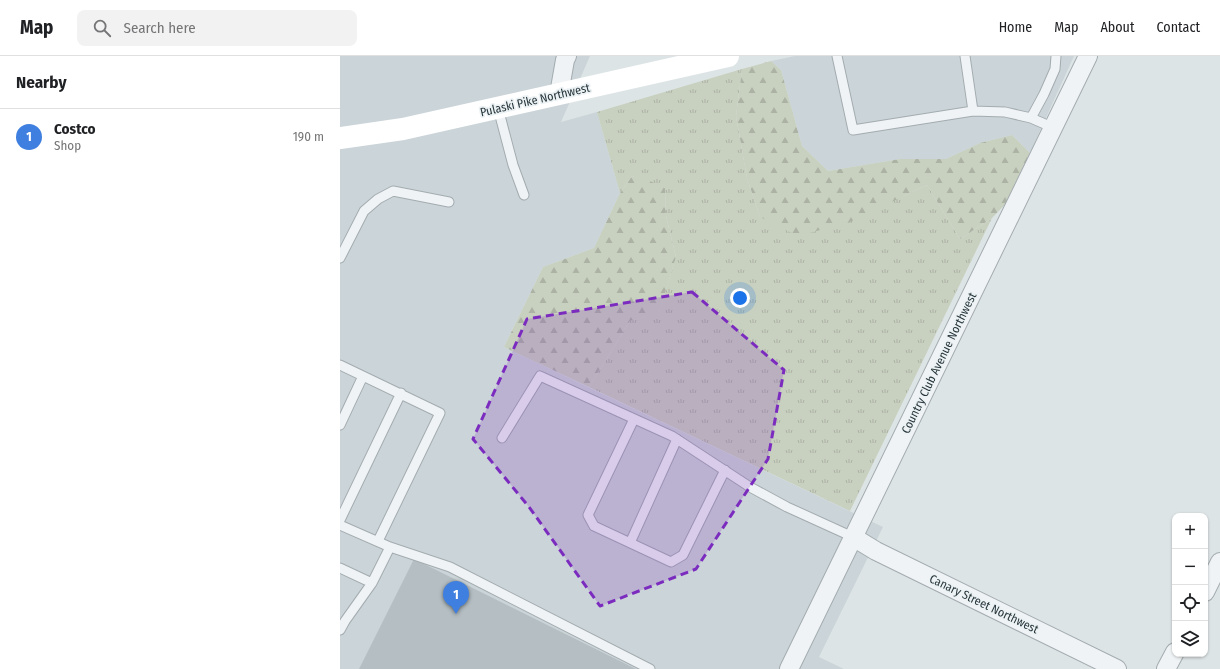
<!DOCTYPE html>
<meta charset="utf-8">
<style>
:root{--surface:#fff;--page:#f2f2f2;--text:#202124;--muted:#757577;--line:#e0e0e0;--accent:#c84683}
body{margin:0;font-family:"Fira Sans Condensed",sans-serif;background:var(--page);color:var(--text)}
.controls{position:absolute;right:12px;bottom:12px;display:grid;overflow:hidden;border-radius:8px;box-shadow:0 1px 3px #0004}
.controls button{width:36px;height:36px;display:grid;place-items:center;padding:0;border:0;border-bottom:1px solid var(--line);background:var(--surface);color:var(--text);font:20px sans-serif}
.you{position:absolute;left:400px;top:242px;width:14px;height:14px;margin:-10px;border:3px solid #fff;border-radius:50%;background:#1a73e8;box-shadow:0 0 0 6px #1a73e833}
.badge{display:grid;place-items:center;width:26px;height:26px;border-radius:50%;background:var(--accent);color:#fff;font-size:13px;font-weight:700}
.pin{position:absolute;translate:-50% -33px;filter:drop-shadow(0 1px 2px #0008)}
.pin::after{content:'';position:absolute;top:21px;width:14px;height:12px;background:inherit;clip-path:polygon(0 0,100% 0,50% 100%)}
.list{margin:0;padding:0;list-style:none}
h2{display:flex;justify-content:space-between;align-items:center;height:52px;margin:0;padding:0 16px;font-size:17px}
h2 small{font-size:13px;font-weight:400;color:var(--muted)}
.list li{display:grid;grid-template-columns:26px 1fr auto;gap:12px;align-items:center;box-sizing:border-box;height:56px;padding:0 16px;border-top:1px solid var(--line)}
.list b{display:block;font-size:15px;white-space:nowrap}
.list p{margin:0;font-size:13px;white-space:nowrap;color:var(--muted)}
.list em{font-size:13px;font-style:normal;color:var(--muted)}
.icon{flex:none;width:22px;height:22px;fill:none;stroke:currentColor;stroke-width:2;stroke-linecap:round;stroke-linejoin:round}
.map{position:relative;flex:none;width:880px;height:613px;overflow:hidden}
header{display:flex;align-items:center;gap:24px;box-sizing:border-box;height:56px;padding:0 20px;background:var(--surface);border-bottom:1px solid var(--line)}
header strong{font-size:19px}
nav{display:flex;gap:22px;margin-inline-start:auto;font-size:14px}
.search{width:280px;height:36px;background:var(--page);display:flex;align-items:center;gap:10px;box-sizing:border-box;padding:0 14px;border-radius:8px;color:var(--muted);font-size:15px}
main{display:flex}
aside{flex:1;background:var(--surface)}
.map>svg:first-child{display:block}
.built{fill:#cbd4d8}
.grass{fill:url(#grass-tufts)}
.forest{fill:url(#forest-firs)}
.building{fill:#b5bfc3}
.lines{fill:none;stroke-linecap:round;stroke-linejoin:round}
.lane-casing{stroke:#a3acb0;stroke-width:11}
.street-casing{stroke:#a3acb0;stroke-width:20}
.lane{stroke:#f0f3f5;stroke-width:9}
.street{stroke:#f0f3f5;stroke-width:18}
.secondary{stroke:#fff;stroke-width:22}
.marked{fill:#7b2cbf;fill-opacity:0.2;stroke:#7b2cbf;stroke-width:3;stroke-dasharray:8 5;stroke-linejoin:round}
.labels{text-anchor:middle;stroke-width:3.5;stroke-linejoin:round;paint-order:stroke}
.street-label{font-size:12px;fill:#27363c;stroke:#ecf2f4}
</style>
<header>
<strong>Map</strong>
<div class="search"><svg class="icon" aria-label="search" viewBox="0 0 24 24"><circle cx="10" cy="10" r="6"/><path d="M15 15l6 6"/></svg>Search here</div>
<nav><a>Home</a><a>Map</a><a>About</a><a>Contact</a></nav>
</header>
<main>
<aside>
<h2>Nearby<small></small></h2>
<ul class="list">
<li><span class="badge" style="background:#3f7fe0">1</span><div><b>Costco</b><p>Shop</p></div><em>190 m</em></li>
</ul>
</aside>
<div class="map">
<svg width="880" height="613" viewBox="0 0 880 613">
<defs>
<pattern id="grass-tufts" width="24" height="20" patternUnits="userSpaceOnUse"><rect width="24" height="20" fill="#c8d0bf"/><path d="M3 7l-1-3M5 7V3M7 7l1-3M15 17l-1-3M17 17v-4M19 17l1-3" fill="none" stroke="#acb3a5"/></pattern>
<pattern id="forest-firs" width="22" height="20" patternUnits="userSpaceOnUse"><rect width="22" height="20" fill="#c8d0bf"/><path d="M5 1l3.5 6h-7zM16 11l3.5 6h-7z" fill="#acb3a5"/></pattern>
</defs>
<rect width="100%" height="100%" fill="#dde4e6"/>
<path class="built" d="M0,0h250l-29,66 36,-10 23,81 -26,55 -51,19 -39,80 379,180 -64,130 25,12h-504z
M455,0h279l-44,97 -18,-18 -32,8 -34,16h-46l-72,12 -26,-25 -21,-76 -10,-9z"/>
<path class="grass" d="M402,13l-6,47 11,62 13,39 144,-21 23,-11 33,54 32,-21 -142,293 -261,-124 41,-66 29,-9 17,-55 -10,-41 -1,-28 -33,-12 -12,17 -23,-81z"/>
<path class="forest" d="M431,5l10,9 21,76 26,25 72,-12h46l34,-16 32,-8 18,18 -7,33 -31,32 -32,21 -33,-54 -77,37 -52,14 -38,-19 -13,-39 -11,-62 6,-47z
M292,120l18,5 15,7 1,28 10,41 -17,56 -29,8 -41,66 -85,-40 39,-80 51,-19 26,-55z"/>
<path class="building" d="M74,503l222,110h-277z"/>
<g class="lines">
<defs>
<path id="lane" d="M497,0l16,74 120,-19 32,1 26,6 23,10
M625,0l8,55
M158,52l15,57 11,30
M691,62l13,-24 11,-25 1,-13
M0,202l24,-47 14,-12 15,-8 56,11
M0,309l100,48 -62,128
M294,363l-46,96 6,11 77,36 12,-7 42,-85
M0,369l23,-49
M162,382l38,-62 132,60 78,51 37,20 66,30
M0,464l61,-127
M0,469l50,22 60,20 200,102
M290,487l47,-104
M0,512l32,15
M0,574l5,-9 27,-38 18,-36"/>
<path id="street" d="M219,38l6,-34 2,-4
M513,481l23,14 241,118
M865,536l15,-30
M449,613l299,-613
M826,613l9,-17"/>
</defs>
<use href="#lane" class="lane-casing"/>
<use href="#street" class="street-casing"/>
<use href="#lane" class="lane"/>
<use href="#street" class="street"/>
<path class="secondary" d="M0,82l63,-9 325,-73"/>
</g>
<path class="marked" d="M352,236l92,78 -16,89 -72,110 -96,37 -71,-99 -56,-68 54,-120z"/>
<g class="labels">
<g class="street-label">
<text transform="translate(195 44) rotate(-13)" y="4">Pulaski Pike Northwest</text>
<text transform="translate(599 307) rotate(-64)" y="4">Country Club Avenue Northwest</text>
<text transform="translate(644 548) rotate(26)" y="4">Canary Street Northwest</text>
</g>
</g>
</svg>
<div class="controls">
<button>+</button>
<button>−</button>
<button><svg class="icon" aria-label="locate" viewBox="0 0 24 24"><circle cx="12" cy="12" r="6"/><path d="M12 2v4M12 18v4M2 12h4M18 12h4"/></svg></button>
<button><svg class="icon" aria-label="layers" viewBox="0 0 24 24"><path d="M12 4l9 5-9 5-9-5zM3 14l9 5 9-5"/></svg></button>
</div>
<div class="you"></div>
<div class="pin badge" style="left:116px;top:558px;background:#3f7fe0">1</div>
</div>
</main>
